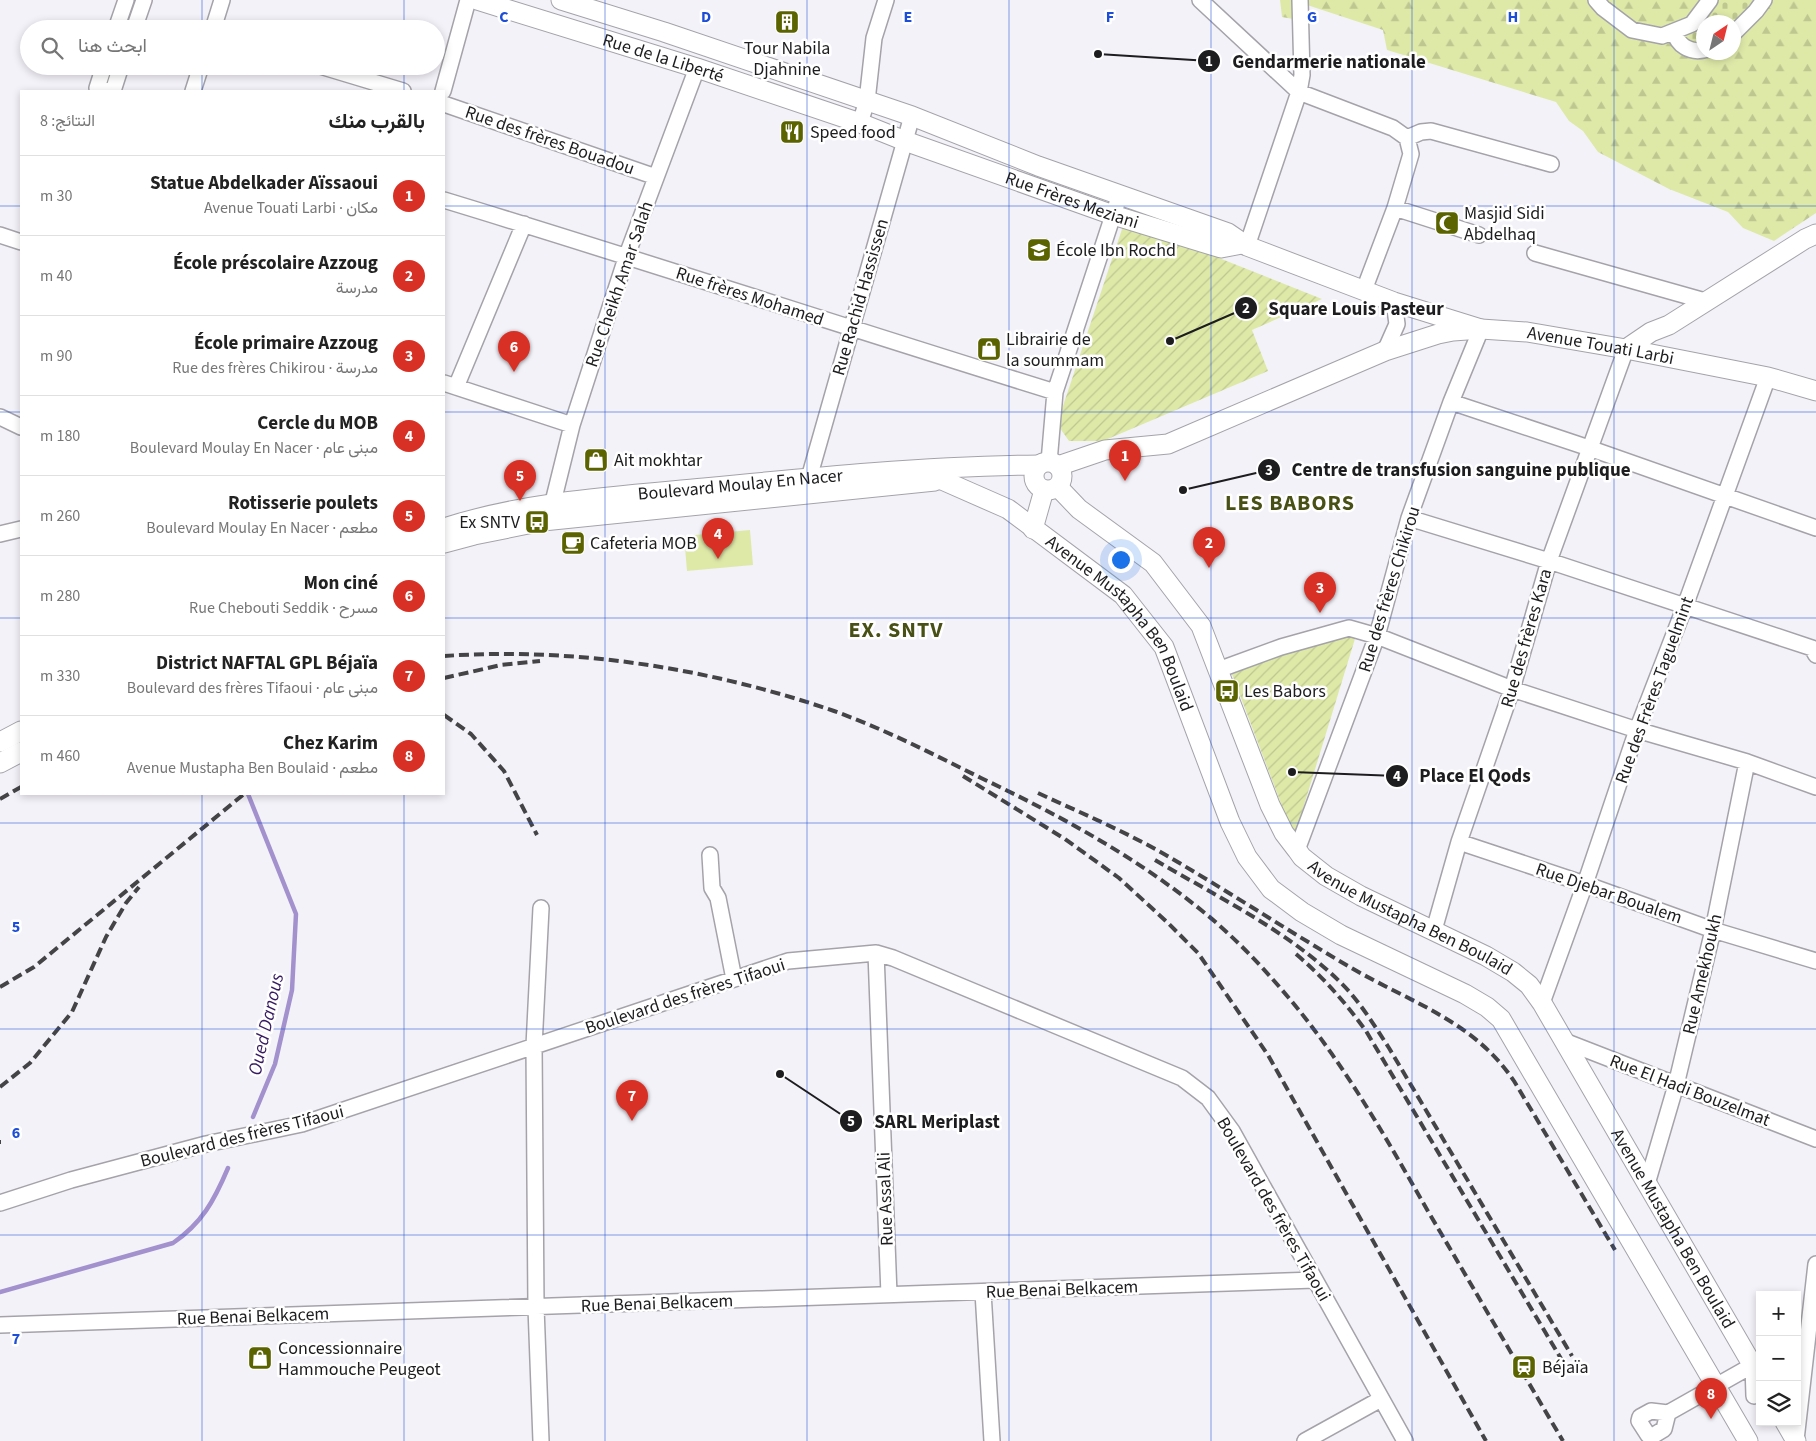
<!DOCTYPE html>
<html lang="ar">
<meta charset="utf-8">
<style>
:root{--surface:#fff;--page:#f6f6f6;--text:#222;--muted:#767676;--line:#e0e0e0;--accent:#d93025}
body{margin:0;font-family:"Source Sans 3",Vazirmatn,sans-serif;background:var(--page);color:var(--text);direction:rtl}
.controls{position:absolute;right:15px;bottom:15px;display:grid;overflow:hidden;border-radius:0px;box-shadow:0 2px 8px #0003}
.controls button{width:45px;height:45px;display:grid;place-items:center;padding:0;border:0;border-bottom:1px solid var(--line);background:var(--surface);color:var(--text);font:25px sans-serif}
.compass{position:absolute;left:1696px;top:15px;width:45px;height:45px;border-radius:50%;background:var(--surface);box-shadow:0 2px 8px #0003;rotate:35deg}
.you{position:absolute;left:1120px;top:559px;width:18px;height:18px;margin:-12px;border:4px solid #fff;border-radius:50%;background:#1a73e8;box-shadow:0 0 0 8px #1a73e833}
.badge{display:grid;place-items:center;width:32px;height:32px;border-radius:50%;background:var(--accent);color:#fff;font-size:16px;font-weight:700}
.pin{position:absolute;translate:-50% -41px;filter:drop-shadow(0 1px 2px #0008)}
.pin::after{content:'';position:absolute;top:26px;width:18px;height:15px;background:inherit;clip-path:polygon(0 0,100% 0,50% 100%)}
.list{margin:0;padding:0;list-style:none}
h2{display:flex;justify-content:space-between;align-items:center;height:65px;margin:0;padding:0 20px;font-size:21px}
h2 small{font-size:16px;font-weight:400;color:var(--muted)}
.list li{display:grid;grid-template-columns:32px 1fr auto;gap:15px;align-items:center;box-sizing:border-box;height:80px;padding:0 20px;border-top:1px solid var(--line)}
.list b{display:block;font-size:19px;white-space:nowrap}
.list p{margin:0;font-size:16px;white-space:nowrap;color:var(--muted)}
.list em{font-size:16px;font-style:normal;color:var(--muted)}
.icon{flex:none;width:28px;height:28px;fill:none;stroke:currentColor;stroke-width:2;stroke-linecap:round;stroke-linejoin:round}
.map{position:relative;flex:none;width:1816px;height:1441px;overflow:hidden;direction:ltr}
.search{position:absolute;background:var(--surface);box-shadow:0 2px 8px #0003;left:20px;top:20px;width:425px;height:55px;display:flex;align-items:center;gap:12px;box-sizing:border-box;padding:0 18px;border-radius:28px;color:var(--muted);font-size:19px}
.panel{position:absolute;background:var(--surface);box-shadow:0 2px 8px #0003;left:20px;top:90px;width:425px;height:705px;border-radius:0px;direction:rtl}
.map>svg:first-child{display:block}
.grass{fill:#dee9a8}
.forest{fill:url(#forest-firs)}
.cemetery{fill:url(#cemetery-stones)}
.garden{fill:url(#garden-furrows)}
.lines{fill:none;stroke-linecap:round;stroke-linejoin:round}
.stream{stroke:#a291cd;stroke-width:4.5}
.minor-casing{stroke:#a5a3a9;stroke-width:18}
.major-casing{stroke:#a5a3a9;stroke-width:21}
.minor{stroke:#fff;stroke-width:15}
.major{stroke:#fff;stroke-width:19}
.rail{stroke:#444346;stroke-width:4;stroke-dasharray:10 5;stroke-linecap:butt}
.grid{fill:none;stroke:#1d4ed8;stroke-width:1;stroke-opacity:0.55}
.labels{text-anchor:middle;stroke-width:5;stroke-linejoin:round;paint-order:stroke}
.poi-label{font-size:18px;fill:#1d1c1e;stroke:#fff;text-anchor:start}
.street-label{font-size:18px;fill:#1d1c1e;stroke:#fff}
.water-label{font-size:19px;font-style:italic;fill:#361a61;stroke:#fff}
.district-label{font-size:22px;font-weight:bold;letter-spacing:1px;fill:#495016;stroke:#fff}
.grid-label{font-size:16px;text-anchor:middle;font-weight:bold;fill:#1d4ed8;stroke:#fff;stroke-width:5;stroke-linejoin:round;paint-order:stroke}
.leader{fill:none;stroke:#1d1c1e;stroke-width:2}
.callout-dot{fill:#1d1c1e;stroke:#fff;stroke-width:2}
.mark-label{font-size:15px;text-anchor:middle;font-weight:bold;fill:#fff}
.callout-label{font-size:19px;text-anchor:middle;font-weight:bold;fill:#1d1c1e;stroke:#fff;stroke-width:5;stroke-linejoin:round;paint-order:stroke}
</style>
<div class="map">
<svg width="1816" height="1441" viewBox="0 0 1816 1441">
<defs>
<pattern id="forest-firs" width="22" height="20" patternUnits="userSpaceOnUse" patternTransform="scale(1.25)"><rect width="22" height="20" fill="#dee9a8"/><path d="M5 1l3.5 6h-7zM16 11l3.5 6h-7z" fill="#bec790"/></pattern>
<pattern id="cemetery-stones" width="16" height="16" patternUnits="userSpaceOnUse" patternTransform="scale(1.25)"><rect width="16" height="16" fill="#dee9a8"/><path d="M2 7V4a2 2 0 0 1 4 0v3zM10 15v-3a2 2 0 0 1 4 0v3z" fill="#bec790"/></pattern>
<pattern id="garden-furrows" width="10" height="10" patternUnits="userSpaceOnUse" patternTransform="scale(1.25)"><rect width="10" height="10" fill="#dee9a8"/><path d="M-1 1l2-2M0 10L10 0M9 11l2-2" fill="none" stroke="#bec790"/></pattern>
</defs>
<rect width="100%" height="100%" fill="#f4f2f9"/>
<path class="grass" d="M750,530l3,35 -66,6 -3,-35z"/>
<path class="forest" d="M1280,0h423l1,52h30v-19l30,-33h52v213l-42,28 -31,-13 -15,-16 -59,-23 -71,-37 -15,-21 -14,-10 -13,-19 -169,-52 -4,-20 -82,-27v10l-8,6 -11,-2z"/>
<path class="cemetery" d="M1710,0h49l-25,28v-6h-30l-1,24 -8,2 -18,-10z"/>
<path class="garden" d="M1123,226l96,32 103,41 -70,31 16,41 -165,70h-34l-12,-17z
M1358,629l-64,209 -67,-177z"/>
<g class="lines">
<path class="stream" d="M248,794l48,120 -4,76 -17,74 -22,53
M0,1292l173,-49c29,-20 41,-42 55,-75"/>
<defs>
<path id="minor" d="M1200,0l99,92 94,36 14,10 4,16 -16,54 -31,82
M1596,0l7,8 29,22 30,6 30,-12 18,-24
M116,29l10,-29
M134,29l10,-29
M213,29l9,-29
M1674,32c4,13 15,21 30,18
M1734,33l22,-22 8,-11
M104,66l-7,22 10,3
M320,66l83,25
M113,91l8,-25
M193,91l8,-25
M443,91l25,-91
M444,104l212,73
M860,123l7,-22 7,-63 12,-38
M1407,138l14,-6 10,-1 120,33
M444,200c204,62 407,129 611,192
M1395,208l84,27
M0,235l21,7
M1247,246l52,-154 3,-17 -2,-75
M1535,253l170,48
M1385,351l12,-27 -3,-22
M444,383l128,42
M456,387l68,-163
M1451,402l138,46 227,80
M0,417l21,10
M1049,462l6,-70 65,-198
M809,478l103,-362
M553,502l19,-77 55,-170 70,-187
M1409,518l140,43 263,87 4,7
M0,534l21,-5
M1218,670l63,-23 68,-19 28,8 135,53 125,41 110,32 69,25
M1459,842l126,42 128,46 103,31
M1297,850l80,-214 32,-118 42,-116 30,-73
M710,855l2,33 6,10 16,81
M1434,930l25,-88 53,-153 37,-128 77,-212
M876,953l13,342
M1542,1003l43,-119 52,-154 48,-124 83,-229
M1564,1041l252,98
M1647,1184l29,-99 37,-155 34,-168
M0,1203l71,-23 135,-36 96,-20 486,-163 88,-8 17,5 289,120 26,20 24,33 173,310
M983,1292l9,149
M0,1325l1315,-45
M1651,1411l17,2 -4,16 -13,8 -3,-2 -9,-14 1,-4z
M1668,1413l85,-48 1,31
M1796,1440l20,-176
M541,1441l-5,-134 -2,-261 7,-138
M1305,1441l76,-42"/>
<g id="major">
<path id="s1" d="M477,0l220,68 163,55 45,18 208,74 108,33 21,-4"/>
<path d="M561,0l103,32 248,84 126,50 190,67 19,13 147,56 87,27"/>
<path d="M1626,349l25,-17 18,-7 136,-86 11,-5"/>
<circle cx="1048" cy="476" r="14"/>
<path id="s2" d="M1058,466l47,-16 63,-6 217,-93 53,-17 15,-3 28,-2 46,3 99,17 142,28 48,14"/>
<path id="s3" d="M942,480l66,29 115,86 41,52 66,175 17,35 24,32 31,23 39,23 124,59 22,13 14,12 247,422"/>
<path id="s4" d="M1058,487l21,22 74,54 48,63 69,179 14,28 13,17 5,7 24,19 35,20 125,60 27,16 16,13 13,18 218,375"/>
<path id="s5" d="M444,528c84,-27 173,-32 260,-40 112,-11 224,-22 335,-23"/>
<path d="M1033,529l11,-39"/>
<path d="M444,543l30,-8 69,-14 392,-40"/>
<path d="M0,742l21,-11"/>
<path d="M0,763l21,-11"/>
<path d="M1785,1422l11,19"/>
</g>
</defs>
<use href="#minor" class="minor-casing"/>
<use href="#major" class="major-casing"/>
<use href="#minor" class="minor"/>
<use href="#major" class="major"/>
<path class="rail" d="M444,656c131,-9 265,12 390,55 50,18 99,43 147,67 80,38 157,80 225,136 34,28 65,62 92,95 51,63 91,134 131,204 45,76 89,152 134,228
M444,678l57,-13 39,-4
M444,715l27,19 33,37 33,64
M963,776l102,63 54,39 48,44 31,31 70,102 218,386
M1038,793c43,20 86,38 126,61 62,36 123,76 184,112 61,36 125,54 166,115l101,169
M0,799l21,-12
M1155,860c61,36 133,71 184,121 20,19 35,44 50,67l183,308
M1296,954c27,23 49,48 70,77l197,331
M0,987l34,-20 210,-173
M0,1087l30,-24 42,-51 34,-75 20,-34 13,-16
M0,1142h1"/>
</g>
<path class="grid" d="M202,0v29M404,0v29M605,0v1441M807,0v1441M1009,0v1441M1211,0v1441M1412,0v1441M1614,0v1441M202,66v25M404,66v25M0,206h21M444,206h1372M0,412h21M444,412h1372M0,618h21M444,618h1372M202,794v647M404,794v647M0,823h1816M0,1029h1816M0,1235h1816"/>
<defs>
<symbol id="building-square" viewBox="-11 -11 22 22"><rect x="-9" y="-9" width="18" height="18" rx="4" fill="#5a6300" stroke="#fff"/><path d="M-4-6H4V6H1V3H-1V6H-4ZM-2.5-4.3h1.7v1.8h-1.7ZM.8-4.3h1.7v1.8H.8ZM-2.5-1h1.7V.8h-1.7ZM.8-1h1.7V.8H.8Z" fill="#fff"/></symbol>
<symbol id="restaurant-square" viewBox="-11 -11 22 22"><rect x="-9" y="-9" width="18" height="18" rx="4" fill="#5a6300" stroke="#fff"/><path d="M-5-6h1v4h1v-4h1v4h1v-4h1v5L-1.5 .5V6h-2V.5L-5-1ZM5-6V6H3V1.5H1.5Q1.5-4 5-6Z" fill="#fff"/></symbol>
<symbol id="mosque-square" viewBox="-11 -11 22 22"><rect x="-9" y="-9" width="18" height="18" rx="4" fill="#5a6300" stroke="#fff"/><path d="M3.5-4.9A6 6 0 1 0 3.5 4.9A5 5 0 1 1 3.5-4.9Z" fill="#fff"/></symbol>
<symbol id="school-square" viewBox="-11 -11 22 22"><rect x="-9" y="-9" width="18" height="18" rx="4" fill="#5a6300" stroke="#fff"/><path d="M0-5L7-2L0 1L-7-2ZM-4 1L0 2.5L4 1V4Q0 6-4 4Z" fill="#fff"/></symbol>
<symbol id="shop-square" viewBox="-11 -11 22 22"><rect x="-9" y="-9" width="18" height="18" rx="4" fill="#5a6300" stroke="#fff"/><path d="M-5-2.5h2.3a2.7 3.5 0 0 1 5.4 0H5L5.5 6h-11ZM-1.5-2.5h3a1.5 2.3 0 0 0-3 0Z" fill="#fff"/></symbol>
<symbol id="bus-square" viewBox="-11 -11 22 22"><rect x="-9" y="-9" width="18" height="18" rx="4" fill="#5a6300" stroke="#fff"/><path d="M-5-6H5V4H4V6H2V4H-2V6H-4V4H-5ZM-3.5-4V0h7V-4ZM-3.5 1.2v1.5H-2V1.2ZM2 1.2v1.5H3.5V1.2Z" fill="#fff"/></symbol>
<symbol id="cafe-square" viewBox="-11 -11 22 22"><rect x="-9" y="-9" width="18" height="18" rx="4" fill="#5a6300" stroke="#fff"/><path d="M-5.5-4.5H6V0H3Q3 3.5 0 3.5H-2.5Q-5.5 3.5-5.5 0ZM3-3.2v2h1.7v-2ZM-6 4.5H4V6H-6Z" fill="#fff"/></symbol>
<symbol id="station-square" viewBox="-11 -11 22 22"><rect x="-9" y="-9" width="18" height="18" rx="4" fill="#5a6300" stroke="#fff"/><path d="M-3-6H3Q5-6 5-4V2Q5 4 3 4L4.5 6H3L1.5 4h-3L-3 6H-4.5L-3 4Q-5 4-5 2V-4Q-5-6-3-6ZM-3.5-4v3h7v-3ZM-3.5 1v1.5H-2V1ZM2 1v1.5H3.5V1Z" fill="#fff"/></symbol>
</defs>
<g fill-rule="evenodd">
<use href="#building-square" x="773" y="8" width="28" height="28"/>
<use href="#restaurant-square" x="778" y="118" width="28" height="28"/>
<use href="#mosque-square" x="1433" y="209" width="28" height="28"/>
<use href="#school-square" x="1025" y="236" width="28" height="28"/>
<use href="#shop-square" x="975" y="335" width="28" height="28"/>
<use href="#shop-square" x="582" y="446" width="28" height="28"/>
<use href="#bus-square" x="523" y="508" width="28" height="28"/>
<use href="#cafe-square" x="559" y="529" width="28" height="28"/>
<use href="#bus-square" x="1213" y="677" width="28" height="28"/>
<use href="#shop-square" x="246" y="1344" width="28" height="28"/>
<use href="#station-square" x="1510" y="1353" width="28" height="28"/>
</g>
<g class="labels">
<g class="poi-label">
<text x="787" y="54" text-anchor="middle">Tour Nabila<tspan x="787" dy="21">Djahnine</tspan></text>
<text x="810" y="138">Speed food</text>
<text x="1464" y="219">Masjid Sidi<tspan x="1464" dy="21">Abdelhaq</tspan></text>
<text x="1056" y="256">École Ibn Rochd</text>
<text x="1006" y="345">Librairie de<tspan x="1006" dy="21">la soummam</tspan></text>
<text x="614" y="466">Ait mokhtar</text>
<text x="520" y="528" text-anchor="end">Ex SNTV</text>
<text x="590" y="549">Cafeteria MOB</text>
<text x="1244" y="697">Les Babors</text>
<text x="278" y="1354">Concessionnaire<tspan x="278" dy="21">Hammouche Peugeot</tspan></text>
<text x="1542" y="1373">Béjaïa</text>
</g>
<g class="street-label">
<text dy="6" stroke="none"><textPath href="#s1" startOffset="195">Rue de la Liberté</textPath></text>
<text transform="translate(550 140) rotate(19)" y="6">Rue des frères Bouadou</text>
<text dy="6" stroke="none"><textPath href="#s1" startOffset="628">Rue Frères Meziani</textPath></text>
<text transform="translate(619 284) rotate(-71)" y="6">Rue Cheikh Amar Salah</text>
<text transform="translate(750 296) rotate(18)" y="6">Rue frères Mohamed</text>
<text transform="translate(860 297) rotate(-74)" y="6">Rue Rachid Hassissen</text>
<text dy="6" stroke="none"><textPath href="#s2" startOffset="569">Avenue Touati Larbi</textPath></text>
<text dy="6" stroke="none"><textPath href="#s5" startOffset="300">Boulevard Moulay En Nacer</textPath></text>
<text transform="translate(1389 589) rotate(-73)" y="6">Rue des frères Chikirou</text>
<text dy="6" stroke="none"><textPath href="#s3" startOffset="236">Avenue Mustapha Ben Boulaid</textPath></text>
<text transform="translate(1526 638) rotate(-74)" y="6">Rue des frères Kara</text>
<text transform="translate(1654 690) rotate(-70)" y="6">Rue des Frères Taguelmint</text>
<text transform="translate(1609 893) rotate(19)" y="6">Rue Djebar Boualem</text>
<text dy="6" stroke="none"><textPath href="#s4" startOffset="579">Avenue Mustapha Ben Boulaid</textPath></text>
<text transform="translate(1702 974) rotate(-77)" y="6">Rue Amekhoukh</text>
<text transform="translate(685 996) rotate(-18)" y="6">Boulevard des frères Tifaoui</text>
<text transform="translate(1690 1090) rotate(21)" y="6">Rue El Hadi Bouzelmat</text>
<text transform="translate(242 1136) rotate(-14)" y="6">Boulevard des frères Tifaoui</text>
<text transform="translate(885 1199) rotate(-92)" y="6">Rue Assal Ali</text>
<text transform="translate(1274 1209) rotate(60)" y="6">Boulevard des frères Tifaoui</text>
<text dy="6" stroke="none"><textPath href="#s4" startOffset="999">Avenue Mustapha Ben Boulaid</textPath></text>
<text transform="translate(1062 1289) rotate(-2)" y="6">Rue Benai Belkacem</text>
<text transform="translate(657 1303) rotate(-2)" y="6">Rue Benai Belkacem</text>
<text transform="translate(253 1316) rotate(-2)" y="6">Rue Benai Belkacem</text>
</g>
<g class="water-label">
<text transform="translate(265 1024) rotate(-77)" y="7">Oued Danous</text>
</g>
<g class="district-label">
<text x="1290" y="510">LES BABORS</text>
<text x="896" y="637">EX. SNTV</text>
</g>
</g>
<g class="grid-label">
<text x="504" y="22">C</text>
<text x="706" y="22">D</text>
<text x="908" y="22">E</text>
<text x="1110" y="22">F</text>
<text x="1312" y="22">G</text>
<text x="1513" y="22">H</text>
<text x="16" y="932">5</text>
<text x="16" y="1138">6</text>
<text x="16" y="1344">7</text>
</g>
<path class="leader" d="M1098 54L1209 61M1170 341L1246 308M1183 490L1269 470M1292 772L1397 776M780 1074L851 1121"/>
<g class="callout-dot">
<circle cx="1098" cy="54" r="5"/>
<circle cx="1170" cy="341" r="5"/>
<circle cx="1183" cy="490" r="5"/>
<circle cx="1292" cy="772" r="5"/>
<circle cx="780" cy="1074" r="5"/>
<circle cx="1209" cy="61" r="12"/>
<circle cx="1246" cy="308" r="12"/>
<circle cx="1269" cy="470" r="12"/>
<circle cx="1397" cy="776" r="12"/>
<circle cx="851" cy="1121" r="12"/>
</g>
<g class="mark-label">
<text x="1209" y="66">1</text>
<text x="1246" y="313">2</text>
<text x="1269" y="475">3</text>
<text x="1397" y="781">4</text>
<text x="851" y="1126">5</text>
</g>
<g class="callout-label">
<text x="1329" y="68">Gendarmerie nationale</text>
<text x="1356" y="315">Square Louis Pasteur</text>
<text x="1461" y="476">Centre de transfusion sanguine publique</text>
<text x="1475" y="782">Place El Qods</text>
<text x="937" y="1128">SARL Meriplast</text>
</g>
</svg>
<div class="controls">
<button>+</button>
<button>−</button>
<button><svg class="icon" aria-label="layers" viewBox="0 0 24 24"><path d="M12 4l9 5-9 5-9-5zM3 14l9 5 9-5"/></svg></button>
</div>
<svg class="compass" viewBox="-18 -18 36 36"><path d="M0-13l5 13h-10z" fill="#e53935"/><path d="M0 13l5-13h-10z" fill="#767676"/></svg>
<div class="you"></div>
<div class="pin badge" style="left:1125px;top:481px">1</div>
<div class="pin badge" style="left:1209px;top:568px">2</div>
<div class="pin badge" style="left:1320px;top:613px">3</div>
<div class="pin badge" style="left:718px;top:559px">4</div>
<div class="pin badge" style="left:520px;top:501px">5</div>
<div class="pin badge" style="left:514px;top:372px">6</div>
<div class="pin badge" style="left:632px;top:1121px">7</div>
<div class="pin badge" style="left:1711px;top:1419px">8</div>
<div class="search"><svg class="icon" aria-label="search" viewBox="0 0 24 24"><circle cx="10" cy="10" r="6"/><path d="M15 15l6 6"/></svg>ابحث هنا</div>
<section class="panel">
<h2>بالقرب منك<small>النتائج: 8</small></h2>
<ul class="list">
<li><span class="badge">1</span><div><b>Statue Abdelkader Aïssaoui</b><p>مكان · Avenue Touati Larbi</p></div><em>30 m</em></li>
<li><span class="badge">2</span><div><b>École préscolaire Azzoug</b><p>مدرسة</p></div><em>40 m</em></li>
<li><span class="badge">3</span><div><b>École primaire Azzoug</b><p>مدرسة · Rue des frères Chikirou</p></div><em>90 m</em></li>
<li><span class="badge">4</span><div><b>Cercle du MOB</b><p>مبنى عام · Boulevard Moulay En Nacer</p></div><em>180 m</em></li>
<li><span class="badge">5</span><div><b>Rotisserie poulets</b><p>مطعم · Boulevard Moulay En Nacer</p></div><em>260 m</em></li>
<li><span class="badge">6</span><div><b>Mon ciné</b><p>مسرح · Rue Chebouti Seddik</p></div><em>280 m</em></li>
<li><span class="badge">7</span><div><b>District NAFTAL GPL Béjaïa</b><p>مبنى عام · Boulevard des frères Tifaoui</p></div><em>330 m</em></li>
<li><span class="badge">8</span><div><b>Chez Karim</b><p>مطعم · Avenue Mustapha Ben Boulaid</p></div><em>460 m</em></li>
</ul>
</section>
</div>
